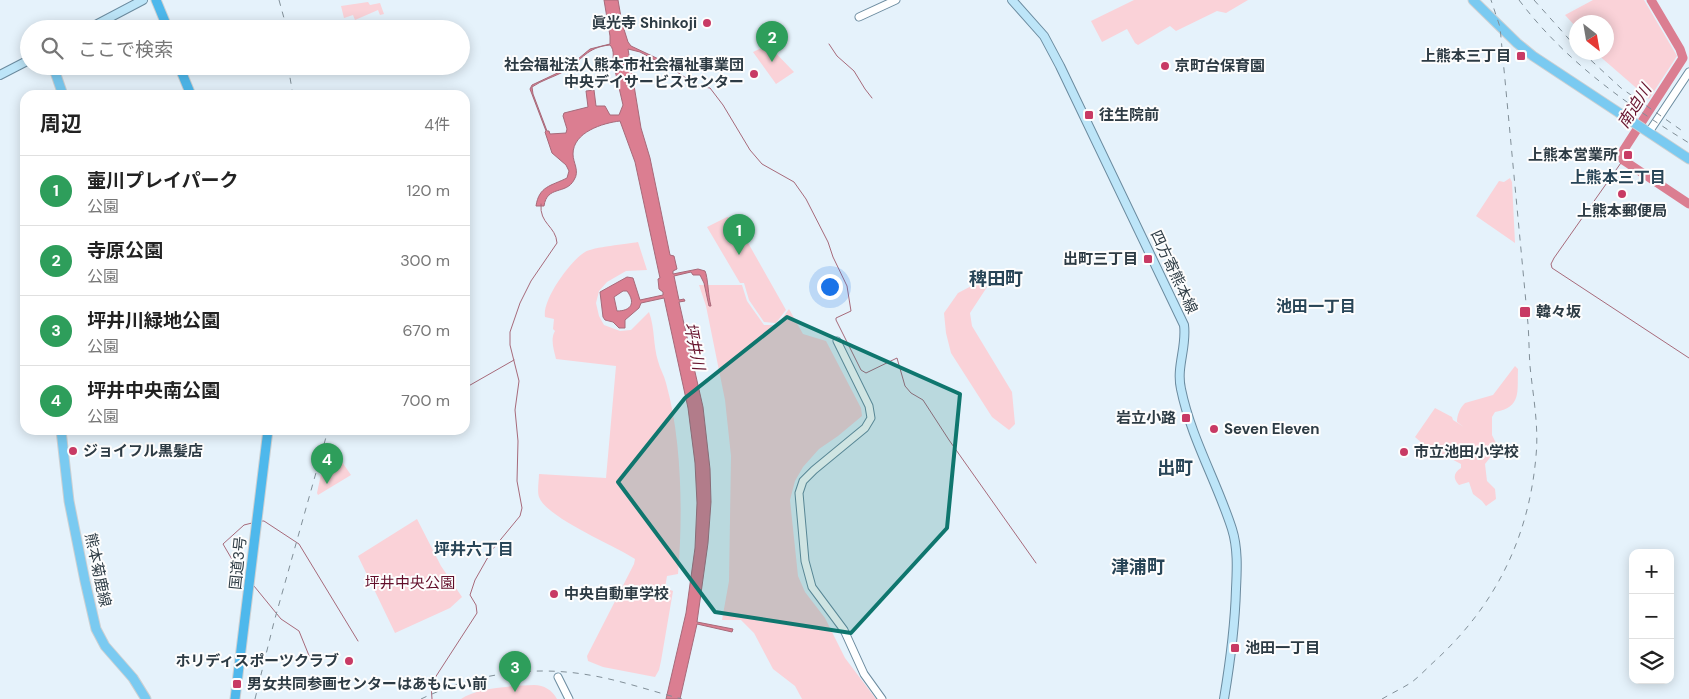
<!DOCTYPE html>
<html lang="ja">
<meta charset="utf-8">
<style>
:root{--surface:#fff;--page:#f2f2f2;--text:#222;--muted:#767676;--line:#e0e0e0;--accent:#0b8043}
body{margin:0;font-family:"DM Sans","Noto Sans JP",sans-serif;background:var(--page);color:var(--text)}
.controls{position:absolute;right:15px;bottom:15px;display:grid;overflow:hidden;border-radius:10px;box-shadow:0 2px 12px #0003}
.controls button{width:45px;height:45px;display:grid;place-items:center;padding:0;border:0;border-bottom:1px solid var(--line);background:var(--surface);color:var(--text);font:25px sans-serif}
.compass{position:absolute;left:1569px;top:15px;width:45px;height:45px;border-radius:50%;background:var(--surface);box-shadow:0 2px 12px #0003;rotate:149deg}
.you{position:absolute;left:829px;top:286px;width:18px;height:18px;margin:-12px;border:4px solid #fff;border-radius:50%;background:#1a73e8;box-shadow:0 0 0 8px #1a73e833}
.badge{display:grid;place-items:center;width:32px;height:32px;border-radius:50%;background:var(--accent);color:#fff;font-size:16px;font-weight:700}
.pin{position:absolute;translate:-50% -41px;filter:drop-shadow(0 1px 2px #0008)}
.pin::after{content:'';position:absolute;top:26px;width:18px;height:15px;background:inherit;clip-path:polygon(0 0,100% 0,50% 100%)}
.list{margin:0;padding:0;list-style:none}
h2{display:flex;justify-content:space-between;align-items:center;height:65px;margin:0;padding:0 20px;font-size:21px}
h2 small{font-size:16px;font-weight:400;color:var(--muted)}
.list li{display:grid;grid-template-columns:32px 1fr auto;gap:15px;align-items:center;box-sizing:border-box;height:70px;padding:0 20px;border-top:1px solid var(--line)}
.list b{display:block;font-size:19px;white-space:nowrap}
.list p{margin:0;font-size:16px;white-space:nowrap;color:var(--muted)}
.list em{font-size:16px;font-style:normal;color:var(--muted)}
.icon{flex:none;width:28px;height:28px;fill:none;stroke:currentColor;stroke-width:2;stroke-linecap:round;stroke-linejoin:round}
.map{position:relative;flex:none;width:1689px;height:699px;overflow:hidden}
.search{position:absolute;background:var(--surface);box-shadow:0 2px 12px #0003;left:20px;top:20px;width:450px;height:55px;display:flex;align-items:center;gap:12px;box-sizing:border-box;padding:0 18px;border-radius:28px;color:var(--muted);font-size:19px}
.panel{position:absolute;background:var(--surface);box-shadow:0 2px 12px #0003;left:20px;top:90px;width:450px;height:345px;border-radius:15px}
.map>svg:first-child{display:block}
.green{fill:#fad2d8}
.water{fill:#db7e91;stroke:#a76a7a;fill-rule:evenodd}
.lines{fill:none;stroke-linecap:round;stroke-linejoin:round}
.stream{stroke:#a76a7a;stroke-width:1}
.river{stroke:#db7e91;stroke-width:9}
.tertiary-casing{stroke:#6b8b9f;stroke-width:9}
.secondary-casing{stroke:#6b8b9f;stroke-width:10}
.primary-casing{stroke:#cdd0d2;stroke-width:11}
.trunk-casing{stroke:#cdd0d2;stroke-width:11}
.tertiary{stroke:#fff;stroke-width:7}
.secondary{stroke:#bde5f8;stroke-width:8}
.primary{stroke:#7acaf1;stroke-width:9}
.trunk{stroke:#4eb8ec;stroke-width:9}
.rail{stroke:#818f98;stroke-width:1;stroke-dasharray:6 6;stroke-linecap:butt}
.marked{fill:#0f766e;fill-opacity:0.2;stroke:#0f766e;stroke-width:4;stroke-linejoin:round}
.poi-dot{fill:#c83a64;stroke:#fdfdfd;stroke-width:2}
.labels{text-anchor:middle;stroke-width:4;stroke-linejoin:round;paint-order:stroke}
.poi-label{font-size:15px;font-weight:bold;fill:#2d3b44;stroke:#fdfdfd;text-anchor:start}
.street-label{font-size:15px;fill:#2d3b44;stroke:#fdfdfd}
.park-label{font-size:15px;fill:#620e2a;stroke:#fdfdfd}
.water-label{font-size:16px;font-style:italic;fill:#67142e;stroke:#fdfdfd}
.neighbourhood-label{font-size:16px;font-weight:bold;fill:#284557;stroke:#fdfdfd}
.quarter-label{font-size:18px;font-weight:bold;fill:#284557;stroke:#fdfdfd}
</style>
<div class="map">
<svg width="1689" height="699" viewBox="0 0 1689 699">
<rect width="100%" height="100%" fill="#e5f2fb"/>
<path class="green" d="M1134,0h114l-22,13 -9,-2 -41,20 -6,-5 -32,19 -3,-2 -8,-14 -25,13 -11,-21z
M1593,0h51l33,56 -28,43 -53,-46 10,-1v-30h-30v5l-11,-12z
M368,2l2,3 10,-2 4,11 -4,1 -2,-5 -23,10 -2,-5 -9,3 -3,-12z
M768,45l26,27 -18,12 -23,-32z
M1510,178l2,4 3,61 -39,-27 23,-35 5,1z
M727,217l7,1 52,92 -10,13 -12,-1 -15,-22 -5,-17h-4l-33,-56z
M638,242l9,28 -21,1 -19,11 -8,9 -3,12 3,13 5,9 16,6 11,-1 18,-18c6,16 4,33 9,49 2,8 6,14 8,22 16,57 17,132 12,191l-11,2 -2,12 8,3 -12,70 -2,9 -4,7 -52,-10 -15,-6 -1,-5 47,-92 1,-5c-21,-14 -88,-41 -96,-62 -2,-6 0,-17 0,-23l67,4 10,-112 -60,-7c-2,-9 -6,-20 -1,-28l-2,-2 1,-10 -9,-2c-3,-17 25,-56 40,-65 8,-5 42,-8 53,-10z
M979,282l8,5 -17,26 2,13 40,66 3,32 -6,6 -17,-13 -41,-64 -5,-20 -2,-20 14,-20z
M699,285h43l5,16 17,24h13l12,-16 14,25 23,7 35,67 1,8 -24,20 -19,13 -16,18 -8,14 -5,19 8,76 7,16 20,26 20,40 31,41h-74l-7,-13 -22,-17 -19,-36 -13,-13h-19l7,-39 2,-125 -6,-56 -19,-94z
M1515,366l3,3c-1,23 4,38 -23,43l-3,5v18l5,10 -2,6 -10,13 2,17 8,8 1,10 -10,7 -4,-5 -9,-7 -4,-12 -10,3c-6,-6 -6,-12 2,-17v-4l-38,-20 -8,-7 20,-29 17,9 1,3 11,7 -7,-5c0,-7 3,-14 8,-19l28,-8z
M342,462l9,13 -33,20 -1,-2 4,-19z
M417,519l24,47 21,31 -12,11 -55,25 -37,-77z
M534,685c10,0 18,5 23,14h-96c17,-12 53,-13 73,-14z"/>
<path class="water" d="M604,0h14l4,23 6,19 3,4 36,17 -1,3 -26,-14 -12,-3 13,79 9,30 20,97 4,1 3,13 -4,2v3l25,-5 7,2c3,6 3,25 6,35h-2l-5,-23 -4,-8h-7l-2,-3 -17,4 5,24 5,-1 1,2 -6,1 24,105 7,62 1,33 -3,41 -11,79 36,7 -1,3 -35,-8 -17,75h-14l20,-86 9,-65 2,-45 -2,-40 -7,-55 -24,-110 -23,5 -2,5 -14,12v8h-6l-6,-6 -8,-2 -2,-3 -3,-25 27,-15 6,1 7,22 23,-5v-3l-4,-3 -1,-10 2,-1 -25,-116 -15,-41c-17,2 -47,11 -47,33 0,9 7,17 1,26 -8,15 -27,5 -30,26h-8c3,-20 15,-20 31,-28l2,-7 -3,-6 -14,-12 -7,-21 1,-1 -16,-42 2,-4 34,-16 24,-20 20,-5v-8zM610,45c5,5 3,15 2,20l2,1 9,39 -4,10h-9l-5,-9h-9l-2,-16 -8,1 2,16 -24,6 -1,3 4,13 -1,4 -16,1 -1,-3h-2l-14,-37 -1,-7c10,-7 22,-10 33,-16 17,-11 22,-24 45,-26zM623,291h4c9,12 4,20 -10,20l-3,-14z"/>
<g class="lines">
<path class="stream" d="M829,44l8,12 17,15 11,18 7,9
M665,64l33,22 12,2 13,17 27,45 12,14 32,18 12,17 22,43 5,15 14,29 4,25 -15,7v2l25,50 5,3 31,-15 8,28 6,7 12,7 26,40 87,123
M1623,160l-69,98 -3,6 1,4 137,90
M465,388l49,-28
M260,521h4l35,23 59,97
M247,580l-9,-7 -1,-5 -14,-24 21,-19 8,-2
M254,586l27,33 18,12 11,27
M432,699l-1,-15 46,-71 -1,-8 -6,-10 5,-15 17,-30 28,-34 2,-8 -5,-27 1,-40 -3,-31 4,-29 -9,-36v-13l10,-29 11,-22 26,-38c-1,-17 -18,-19 -16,-39"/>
<path class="river" d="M1651,0l29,49 3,9 -60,93v9l66,44"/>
<defs>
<path id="tertiary" d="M859,17l37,-17
M1649,132l40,-60
M837,341l32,65 2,12 -6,10 -51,42 -11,11 -4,12 6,68 7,26 32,43 20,44 18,25
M558,677l11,22"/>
<path id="secondary" d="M1012,0l32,36 16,30 124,259c3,22 -8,42 -3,64 10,49 36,93 51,140 6,19 5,40 4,60 -1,37 -6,74 -12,110
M88,29l55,-29
M0,75l29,-15"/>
<path id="primary" d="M1473,0l44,43 16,13 156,103
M53,66l10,29
M61,430l8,71 16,80 11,48 9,17 28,32 13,21"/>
<path id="trunk" d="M156,0l12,29
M179,66l12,29
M235,699l33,-269"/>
</defs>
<use href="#tertiary" class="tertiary-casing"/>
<use href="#secondary" class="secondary-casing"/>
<use href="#primary" class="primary-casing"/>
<use href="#trunk" class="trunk-casing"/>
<use href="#tertiary" class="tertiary"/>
<use href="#secondary" class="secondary"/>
<use href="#primary" class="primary"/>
<use href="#trunk" class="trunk"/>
<path class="rail" d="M279,0l8,29
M1519,0c46,61 107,104 170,143
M1534,0l42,47
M1582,52l39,36 60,42
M288,66l5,29
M255,699l19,-77 54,-192
M421,699c52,-25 111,-34 168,-24 31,5 62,16 93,24
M1382,699c10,-6 21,-11 30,-17 9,-7 17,-16 25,-23 59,-55 92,-122 99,-203 3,-30 -3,-60 -6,-90 -1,-14 -1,-28 -2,-42l-28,-297 -9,-27"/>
</g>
<path class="marked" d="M787,317l173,77 -13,134 -96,105 -136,-21 -97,-130 67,-84z"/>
<g class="poi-dot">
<circle cx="707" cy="23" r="5"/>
<rect x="1516" y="51" width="10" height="10" rx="2.5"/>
<circle cx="1165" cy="66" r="5"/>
<circle cx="754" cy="74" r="5"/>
<rect x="1084" y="110" width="10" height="10" rx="2.5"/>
<rect x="1623" y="150" width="10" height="10" rx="2.5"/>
<circle cx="1622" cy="194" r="5"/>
<rect x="1143" y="254" width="10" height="10" rx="2.5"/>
<rect x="1519" y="306" width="12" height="12" rx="2.5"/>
<rect x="1181" y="413" width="10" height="10" rx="2.5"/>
<circle cx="1214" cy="429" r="5"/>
<circle cx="73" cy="451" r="5"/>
<circle cx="1404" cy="452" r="5"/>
<circle cx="554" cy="594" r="5"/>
<rect x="1230" y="643" width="10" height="10" rx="2.5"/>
<circle cx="349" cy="661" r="5"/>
<rect x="232" y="679" width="10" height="10" rx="2.5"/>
</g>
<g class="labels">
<g class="poi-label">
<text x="697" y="28" text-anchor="end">眞光寺 Shinkoji</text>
<text x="1511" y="61" text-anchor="end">上熊本三丁目</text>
<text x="744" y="70" text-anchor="end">社会福祉法人熊本市社会福祉事業団<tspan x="744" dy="17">中央デイサービスセンター</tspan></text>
<text x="1175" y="71">京町台保育園</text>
<text x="1099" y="120">往生院前</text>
<text x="1618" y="160" text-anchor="end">上熊本営業所</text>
<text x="1622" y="216" text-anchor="middle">上熊本郵便局</text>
<text x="1138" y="264" text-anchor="end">出町三丁目</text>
<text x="1536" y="317">韓々坂</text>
<text x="1176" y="423" text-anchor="end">岩立小路</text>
<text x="1224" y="434">Seven Eleven</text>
<text x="83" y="456">ジョイフル黒髪店</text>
<text x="1414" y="457">市立池田小学校</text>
<text x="564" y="599">中央自動車学校</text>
<text x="1245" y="653">池田一丁目</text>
<text x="339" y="666" text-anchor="end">ホリディスポーツクラブ</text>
<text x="247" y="689">男女共同参画センターはあもにい前</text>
</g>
<g class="street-label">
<text transform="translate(1174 272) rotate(65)" y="5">四方寄熊本線</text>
<text transform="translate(238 563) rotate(-84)" y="5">国道3号</text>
<text transform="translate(98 570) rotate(78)" y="5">熊本菊鹿線</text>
</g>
<g class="park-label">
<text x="410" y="588">坪井中央公園</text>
</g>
<g class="water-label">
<text transform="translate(1634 106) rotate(-58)" y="6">南迫川</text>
<text transform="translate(695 346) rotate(79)" y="6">坪井川</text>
</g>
<g class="neighbourhood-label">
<text x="1618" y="183">上熊本三丁目</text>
<text x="1316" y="312">池田一丁目</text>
<text x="474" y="555">坪井六丁目</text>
</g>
<g class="quarter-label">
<text x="996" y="285">稗田町</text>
<text x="1175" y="474">出町</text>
<text x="1138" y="573">津浦町</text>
</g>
</g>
</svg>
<div class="controls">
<button>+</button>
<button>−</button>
<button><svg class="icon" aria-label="layers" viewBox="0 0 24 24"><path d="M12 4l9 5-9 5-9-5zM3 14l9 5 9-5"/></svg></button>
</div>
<svg class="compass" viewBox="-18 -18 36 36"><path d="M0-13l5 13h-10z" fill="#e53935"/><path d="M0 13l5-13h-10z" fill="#767676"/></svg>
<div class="you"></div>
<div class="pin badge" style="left:739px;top:255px;background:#2e9e5b">1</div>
<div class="pin badge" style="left:772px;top:62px;background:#2e9e5b">2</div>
<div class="pin badge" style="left:515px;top:692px;background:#2e9e5b">3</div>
<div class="pin badge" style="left:327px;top:484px;background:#2e9e5b">4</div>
<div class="search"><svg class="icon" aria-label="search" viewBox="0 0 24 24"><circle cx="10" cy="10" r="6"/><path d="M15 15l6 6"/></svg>ここで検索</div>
<section class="panel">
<h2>周辺<small>4件</small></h2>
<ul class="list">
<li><span class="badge" style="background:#2e9e5b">1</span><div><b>壷川プレイパーク</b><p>公園</p></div><em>120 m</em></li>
<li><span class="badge" style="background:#2e9e5b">2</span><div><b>寺原公園</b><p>公園</p></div><em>300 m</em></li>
<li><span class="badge" style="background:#2e9e5b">3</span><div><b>坪井川緑地公園</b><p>公園</p></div><em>670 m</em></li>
<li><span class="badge" style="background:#2e9e5b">4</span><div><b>坪井中央南公園</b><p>公園</p></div><em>700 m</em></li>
</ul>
</section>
</div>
